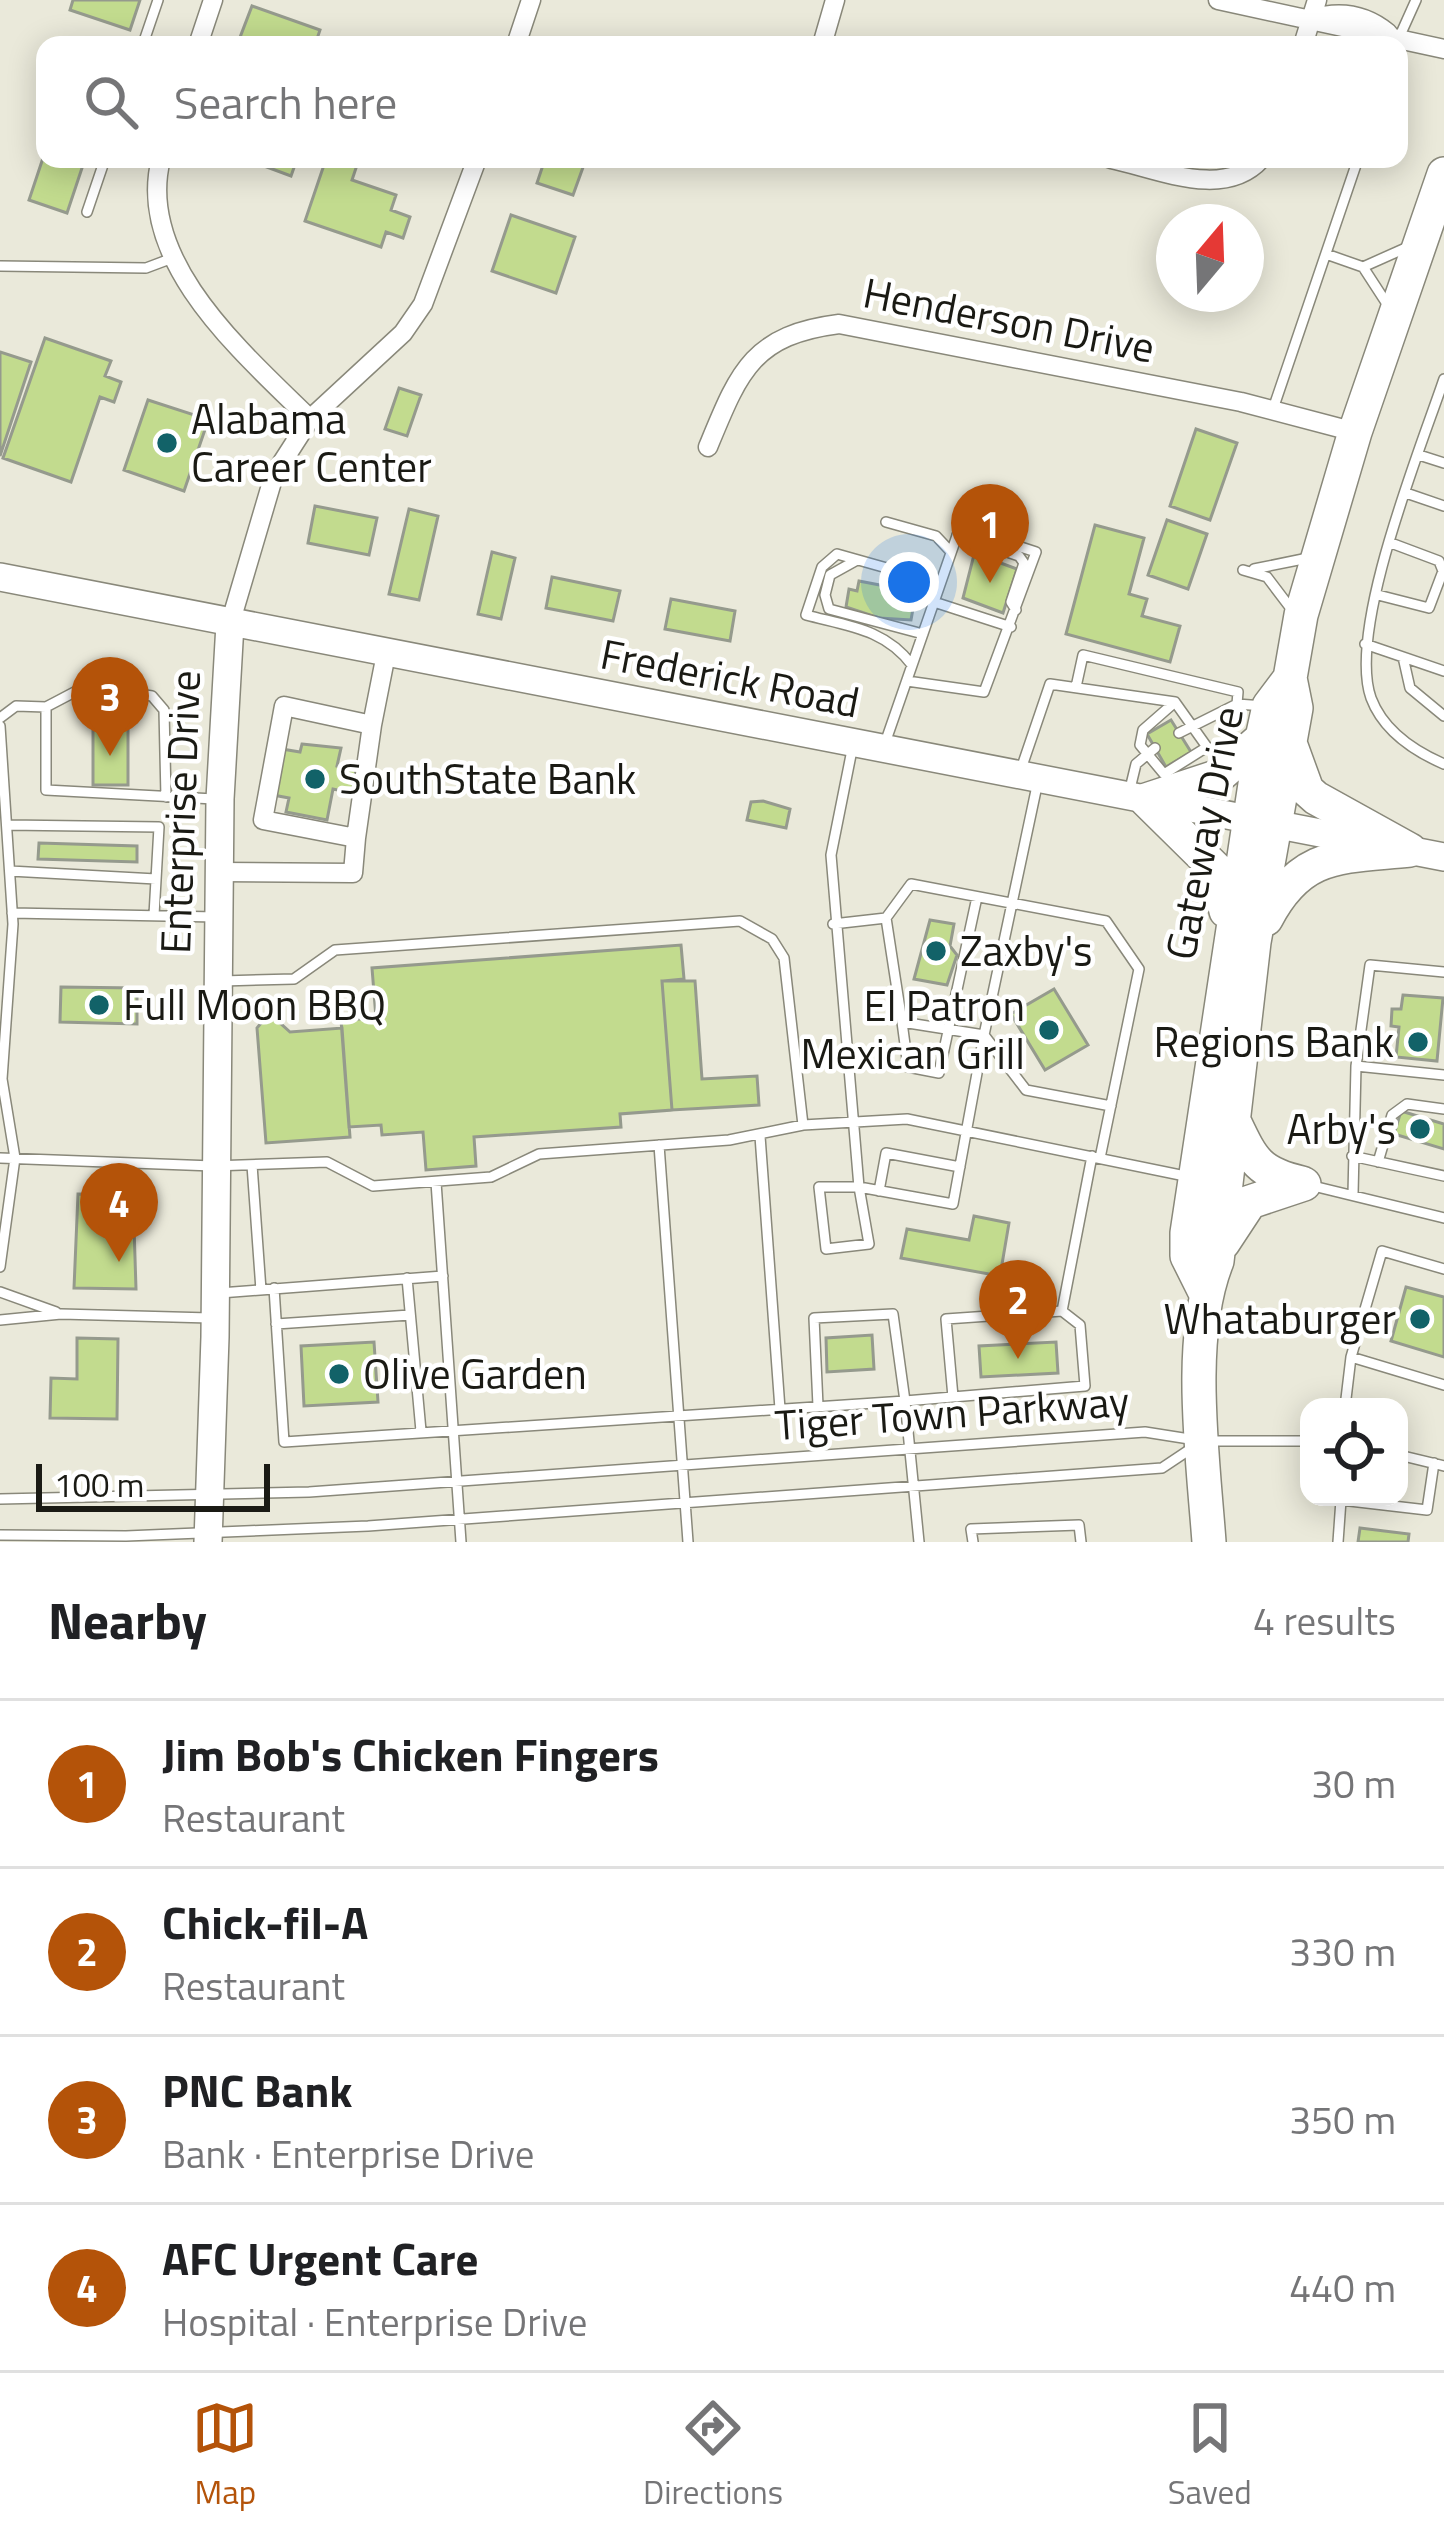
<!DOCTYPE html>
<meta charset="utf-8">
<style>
:root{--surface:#fff;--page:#f2f2f2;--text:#202124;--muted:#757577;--line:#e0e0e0;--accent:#b45309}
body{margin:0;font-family:"Titillium Web",sans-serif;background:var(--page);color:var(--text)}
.controls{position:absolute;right:36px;bottom:36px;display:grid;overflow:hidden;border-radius:24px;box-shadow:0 6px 30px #0003}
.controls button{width:108px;height:108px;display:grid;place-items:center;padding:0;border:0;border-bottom:3px solid var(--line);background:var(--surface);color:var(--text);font:60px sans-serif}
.compass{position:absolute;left:1156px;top:204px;width:108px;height:108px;border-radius:50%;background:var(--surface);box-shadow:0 6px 30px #0003;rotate:19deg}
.scale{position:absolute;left:36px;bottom:30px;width:234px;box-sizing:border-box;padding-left:12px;border:6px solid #1a1a14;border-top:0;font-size:33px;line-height:42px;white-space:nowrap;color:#1a1a14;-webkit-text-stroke:9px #fff;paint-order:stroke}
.you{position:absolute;left:909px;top:582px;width:42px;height:42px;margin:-30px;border:9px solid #fff;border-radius:50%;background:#1a73e8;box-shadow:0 0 0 18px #1a73e833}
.badge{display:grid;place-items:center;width:78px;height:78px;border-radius:50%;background:var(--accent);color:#fff;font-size:39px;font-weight:700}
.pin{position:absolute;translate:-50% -99px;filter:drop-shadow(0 3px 6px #0008)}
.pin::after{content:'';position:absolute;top:63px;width:42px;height:36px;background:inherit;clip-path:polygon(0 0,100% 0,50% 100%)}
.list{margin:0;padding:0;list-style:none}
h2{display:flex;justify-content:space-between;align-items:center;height:156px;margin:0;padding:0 48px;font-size:51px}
h2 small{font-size:39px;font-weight:400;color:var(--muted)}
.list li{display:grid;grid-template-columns:78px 1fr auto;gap:36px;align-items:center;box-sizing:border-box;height:168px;padding:0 48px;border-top:3px solid var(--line)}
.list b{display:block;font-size:45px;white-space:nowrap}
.list p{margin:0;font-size:39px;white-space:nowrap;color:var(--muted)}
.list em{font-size:39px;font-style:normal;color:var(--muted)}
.icon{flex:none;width:66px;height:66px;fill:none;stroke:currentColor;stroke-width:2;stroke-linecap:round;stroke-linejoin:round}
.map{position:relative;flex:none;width:1444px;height:1542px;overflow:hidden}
.search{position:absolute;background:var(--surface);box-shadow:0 6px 30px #0003;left:36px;right:36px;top:36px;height:132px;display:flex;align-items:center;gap:30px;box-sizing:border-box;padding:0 42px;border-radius:24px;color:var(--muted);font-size:45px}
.sheet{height:828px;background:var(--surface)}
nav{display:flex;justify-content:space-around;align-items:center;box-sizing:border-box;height:168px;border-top:3px solid var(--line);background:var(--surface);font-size:33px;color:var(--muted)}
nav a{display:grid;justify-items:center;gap:6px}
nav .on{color:var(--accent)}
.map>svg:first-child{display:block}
.building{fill:#c2db8e;stroke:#959a8d;stroke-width:3}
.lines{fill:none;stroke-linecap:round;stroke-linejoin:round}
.lane-casing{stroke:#89887a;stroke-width:12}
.street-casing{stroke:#89887a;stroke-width:21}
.secondary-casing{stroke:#89887a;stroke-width:30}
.highway-casing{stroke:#89887a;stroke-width:36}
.lane{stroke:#fff;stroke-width:9}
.street{stroke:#fff;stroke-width:18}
.secondary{stroke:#fff;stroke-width:27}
.highway{stroke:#fff;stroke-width:33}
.poi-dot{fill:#126268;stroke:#fff;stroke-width:4.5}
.labels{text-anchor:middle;stroke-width:9;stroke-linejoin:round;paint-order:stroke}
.street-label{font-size:42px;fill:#1a1a14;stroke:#fff}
.poi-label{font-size:42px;fill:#1a1a14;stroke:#fff;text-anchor:start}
</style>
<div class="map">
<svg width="1444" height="1542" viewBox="0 0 1444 1542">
<rect width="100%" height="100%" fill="#eae9da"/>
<path class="building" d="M73,0h67l-10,30 -60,-20z
M252,6l68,24 -5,15 -76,-5z
M45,152v7h40l-18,54 -38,-13z
M257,159h40l-6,17 -35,-13z
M326,159h33l-7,21 44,15 -5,15 19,7 -7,21 -17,-6 -5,15 -76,-26z
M545,159h41l-13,36 -36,-12z
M511,215l64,22 -19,56 -64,-22z
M45,338l66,23 -6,15 16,6 -7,20 -14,-5 -29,85 -68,-24z
M0,352l31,10 -31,94z
M399,388l22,7 -14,41 -22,-7z
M148,400l46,15 3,-8 14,5 -27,79 -60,-21z
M1196,429l41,14 -27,77 -40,-14z
M315,506l62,12 -8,37 -61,-12z
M409,509l29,7 -19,84 -30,-6z
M1167,520l40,14 -19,55 -40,-14z
M1095,525l49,13 -15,56 18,5 -5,17 38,10 -10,36 -104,-28z
M976,547l13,4 -2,7 30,11 -14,44 -40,-15z
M492,552l23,6 -14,61 -23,-5z
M552,577l68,14 -7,30 -67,-13z
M859,581l57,11 -5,28 -32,-2 -33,-11 3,-18 8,2z
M671,599l64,12 -5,30 -65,-12z
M1171,720l20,32 -25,15 -19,-33z
M93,728h35v57h-35z
M302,744l39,4 -4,18 19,4 -4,23 -19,-4 -6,31 -41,-8 3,-14 -16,-3 9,-46 18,3z
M763,801l27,8 -4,19 -39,-8 4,-18z
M39,843l98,3v16l-99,-3z
M930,920l24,4 -4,22 7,9 -10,30 -33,-6z
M681,945l3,34 -22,2 10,129 -52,4 1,13 -147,10 2,29 -50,4 -3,-38 -41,3 -1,-10 -32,2 -8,-107 35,-2 -4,-50z
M662,981h33l7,98 55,-3 2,29 -87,5z
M61,987l76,1v36l-77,-2z
M1054,989l34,56 -43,25 -34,-56z
M1403,995l40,3 -6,63 -41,-4 3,-30 -8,-1 1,-17h9z
M269,1013l21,19 52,-4 8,109 -84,6 -9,-115z
M1401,1111l43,13v25l-50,-15z
M78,1194l55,1 3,94 -62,-1z
M974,1216l35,7 -9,53 -99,-18 6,-29 62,11z
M1406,1287l38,10v60l-53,-16z
M872,1335l2,34 -47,3 -1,-34z
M77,1338l41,1 -1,80 -67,-1 1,-40 26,1z
M374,1342l4,60 -74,4 -3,-60z
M1056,1342l2,31 -77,4 -2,-31z
M1360,1528l49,6 -1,8h-50z"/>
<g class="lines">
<defs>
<path id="lane" d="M1398,40l18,-40
M143,44l15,-44
M87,212l18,-53
M1326,254l37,13 26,40
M0,266l146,2 24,-9
M1363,267l47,-21
M1444,379c-24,71 -97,251 -73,319 12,32 43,53 73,66
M1273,409l85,-250
M1419,455l25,8
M1406,493l38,13
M886,522l50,14 15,16
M957,535l62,21 5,7 -13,39 5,8
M857,560l-27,15 -5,20 4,14 94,25
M1254,569l54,-11
M1243,570l24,7 25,33
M1378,595l51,13 14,-37 -4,-10 -48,-18
M934,602l77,25
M1365,644l79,27
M1403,657l7,31 34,28
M912,665c-27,-36 -64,-39 -106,-50l16,-48 15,-13 103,29
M1076,687l7,-32 155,37 -1,12 27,2
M46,707v83l168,9
M0,718l16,-12 30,1 40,-21 66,10 12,14 2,87
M0,726l13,198 -11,155 13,79 -15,109
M1179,733l58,-29
M853,745l-22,110 28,332 94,17 31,-169 -82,-13 -16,-104 25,-34 195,37 33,48 -39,189
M884,746l76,-219 76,25 -52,140 -77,-11
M1020,772l30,-88 125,18 -32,28 -3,15 24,29 43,-27 -32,-45
M1038,781l-54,254 42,55 85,16
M1129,793l7,-29 19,-16
M7,825l152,2 -5,88
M10,871l146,8
M12,913l205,4
M833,924l53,-6
M222,981l72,-2 41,-29 405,-29 32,18 12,19 19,167
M902,1022l6,45 31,6 38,-176
M1356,1066l14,-101 74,7
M760,1136l20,273
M659,1145l29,397
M1352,1156l92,20
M0,1158l213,8 114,-4 46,24 118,-9 48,-23 190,-14 74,-15 104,-6 283,58
M1378,1162l14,-47 15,-11 37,5
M252,1165l9,125
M436,1182l25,360
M1309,1185l135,33
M819,1187h40l10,57 -43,5z
M879,1191l7,-38 74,14
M1353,1194l3,-128 88,9
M407,1278l14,153
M274,1288l10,154 621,-41 14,141
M0,1292l56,20
M220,1293l223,-17
M1062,1311l30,-155
M0,1320l61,-6 149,4
M276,1324l134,-9
M1351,1357l93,28
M818,1406l-4,-88 79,-4 12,87 180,-15 -5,-61 -18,-14 -116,8 7,78
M1345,1407l6,-50 31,-106 62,18
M1399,1455l45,11
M0,1499l309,-7 836,-60 57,9h107
M0,1535l126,1 242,-10 794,-58 30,-20
M973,1542l-2,-13 108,-4 2,17
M1338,1542l3,-42 86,10 7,-47"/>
<path id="street" d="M1218,0l226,49
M1311,19c29,-9 54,-5 77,14
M198,45l15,-45
M516,45l15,-45
M822,45l13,-45
M1303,45l14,-45
M161,159c-26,102 82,194 149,260
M1111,159c48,10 113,41 150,0
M708,447c31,-75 44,-112 131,-123l402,78 114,30
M230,624l44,-149 36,-56 93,-86 20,-29 54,-145
M372,725l-16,113 -93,-18 21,-114 88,19 14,-71
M218,872l135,1 3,-35"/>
<path id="secondary" d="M0,577l1444,280
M208,1542l7,-205 5,-538 10,-175"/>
<path id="highway" d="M1291,746l16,44 9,8 92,51
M1226,911l-10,-42 -70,-69 73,-24 43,-38
M1266,919c35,-68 76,-62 144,-69
M1233,1119c19,40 24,54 69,64
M1223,1243l27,-41 54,-18
M1205,1292l-18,-36v-23l75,-495 7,-32 21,-28
M1209,1542c-6,-84 -23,-204 8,-281l37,-319 42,-234 -6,-30 11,-63 54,-183 89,-258"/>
</defs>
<use href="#lane" class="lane-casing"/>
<use href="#street" class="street-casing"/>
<use href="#secondary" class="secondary-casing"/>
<use href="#highway" class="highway-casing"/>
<use href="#lane" class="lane"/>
<use href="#street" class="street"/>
<use href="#secondary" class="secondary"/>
<use href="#highway" class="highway"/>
</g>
<g class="poi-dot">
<circle cx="167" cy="443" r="12"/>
<circle cx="315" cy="779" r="12"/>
<circle cx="936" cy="951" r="12"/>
<circle cx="99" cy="1005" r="12"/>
<circle cx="1049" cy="1030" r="12"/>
<circle cx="1418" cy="1042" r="12"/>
<circle cx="1420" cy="1129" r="12"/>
<circle cx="1420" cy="1319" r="12"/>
<circle cx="339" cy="1374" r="12"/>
</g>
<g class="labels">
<g class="street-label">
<text transform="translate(1009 320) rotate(11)" y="15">Henderson Drive</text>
<text transform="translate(730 678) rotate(11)" y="15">Frederick Road</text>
<text transform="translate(180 812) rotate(-88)" y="15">Enterprise Drive</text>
<text transform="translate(1204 833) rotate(-79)" y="15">Gateway Drive</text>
<text transform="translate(952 1413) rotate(-4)" y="15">Tiger Town Parkway</text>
</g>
<g class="poi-label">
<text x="191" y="434">Alabama<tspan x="191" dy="48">Career Center</tspan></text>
<text x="339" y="794">SouthState Bank</text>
<text x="960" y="966">Zaxby's</text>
<text x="123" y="1020">Full Moon BBQ</text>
<text x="1025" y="1021" text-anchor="end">El Patron<tspan x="1025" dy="48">Mexican Grill</tspan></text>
<text x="1394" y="1057" text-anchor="end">Regions Bank</text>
<text x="1396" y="1144" text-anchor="end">Arby's</text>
<text x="1396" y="1334" text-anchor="end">Whataburger</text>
<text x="363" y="1389">Olive Garden</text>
</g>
</g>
</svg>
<div class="controls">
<button><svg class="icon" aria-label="locate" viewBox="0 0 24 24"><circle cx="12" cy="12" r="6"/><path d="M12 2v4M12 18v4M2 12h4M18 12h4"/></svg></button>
</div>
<svg class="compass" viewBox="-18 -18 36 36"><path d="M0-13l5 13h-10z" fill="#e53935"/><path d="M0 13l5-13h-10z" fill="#757577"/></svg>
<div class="scale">100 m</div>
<div class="you"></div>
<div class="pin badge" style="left:990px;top:583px">1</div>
<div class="pin badge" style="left:1018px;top:1359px">2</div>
<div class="pin badge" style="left:110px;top:756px">3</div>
<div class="pin badge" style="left:119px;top:1262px">4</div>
<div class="search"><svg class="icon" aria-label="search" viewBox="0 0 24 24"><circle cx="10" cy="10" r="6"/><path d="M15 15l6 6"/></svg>Search here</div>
</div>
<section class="sheet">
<h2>Nearby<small>4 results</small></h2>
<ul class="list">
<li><span class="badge">1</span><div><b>Jim Bob's Chicken Fingers</b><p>Restaurant</p></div><em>30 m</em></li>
<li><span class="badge">2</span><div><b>Chick-fil-A</b><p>Restaurant</p></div><em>330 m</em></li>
<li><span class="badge">3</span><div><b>PNC Bank</b><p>Bank · Enterprise Drive</p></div><em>350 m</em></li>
<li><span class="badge">4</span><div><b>AFC Urgent Care</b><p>Hospital · Enterprise Drive</p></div><em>440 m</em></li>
</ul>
</section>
<nav>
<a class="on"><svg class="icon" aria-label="map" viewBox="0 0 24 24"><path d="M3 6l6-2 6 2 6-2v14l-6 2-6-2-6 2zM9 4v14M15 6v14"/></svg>Map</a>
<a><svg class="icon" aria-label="directions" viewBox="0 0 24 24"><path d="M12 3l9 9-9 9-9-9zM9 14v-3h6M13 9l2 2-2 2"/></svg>Directions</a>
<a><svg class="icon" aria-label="saved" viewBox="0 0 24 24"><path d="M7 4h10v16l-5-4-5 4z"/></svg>Saved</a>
</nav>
